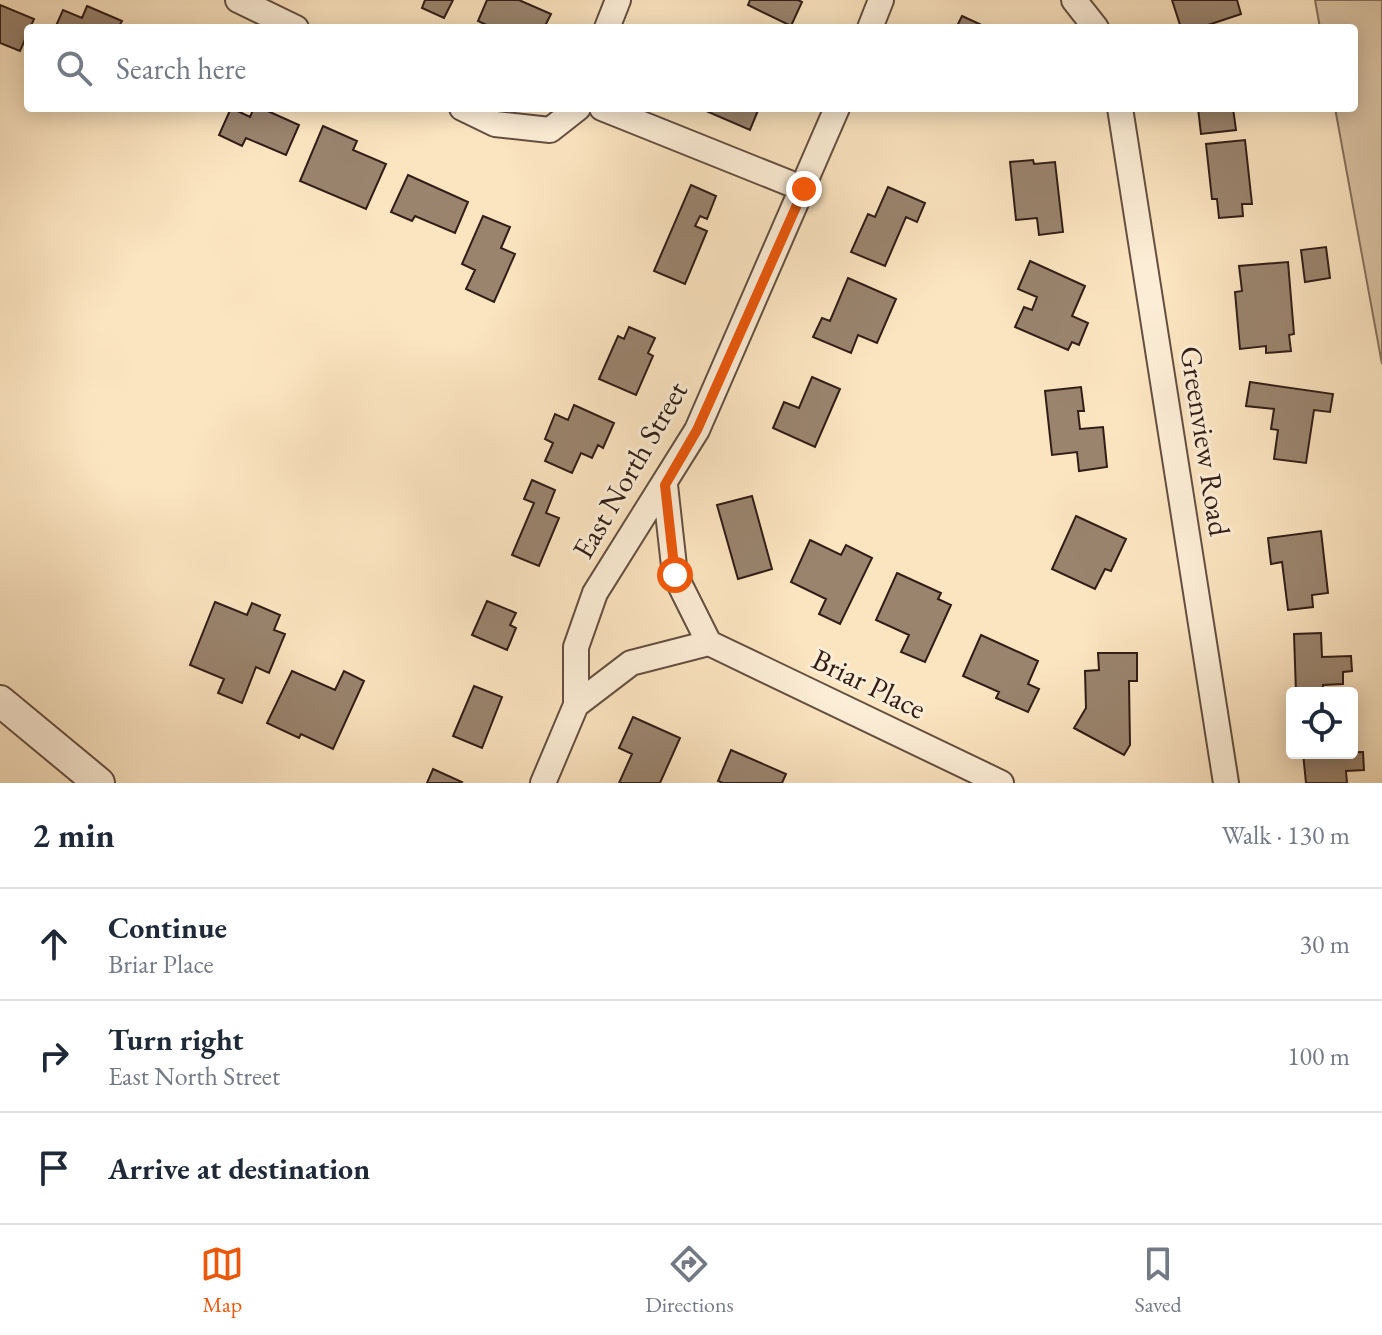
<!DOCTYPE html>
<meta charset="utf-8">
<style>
:root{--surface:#fff;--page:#f6f6f7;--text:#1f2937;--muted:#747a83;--line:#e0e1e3;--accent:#ea580c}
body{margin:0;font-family:"EB Garamond",serif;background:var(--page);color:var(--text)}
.controls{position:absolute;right:24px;bottom:24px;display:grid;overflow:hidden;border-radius:8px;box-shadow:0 4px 20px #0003}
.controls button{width:72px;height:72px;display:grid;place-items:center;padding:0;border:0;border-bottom:2px solid var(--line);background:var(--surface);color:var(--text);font:40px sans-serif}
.stop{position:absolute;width:24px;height:24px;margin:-18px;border:6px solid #ea580c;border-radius:50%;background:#fff}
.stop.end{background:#ea580c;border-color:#fff;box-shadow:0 2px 8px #0008}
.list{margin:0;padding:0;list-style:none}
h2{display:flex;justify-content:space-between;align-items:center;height:104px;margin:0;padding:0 32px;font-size:34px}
h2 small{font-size:26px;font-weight:400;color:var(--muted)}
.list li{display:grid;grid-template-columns:52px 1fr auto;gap:24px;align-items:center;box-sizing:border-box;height:112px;padding:0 32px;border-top:2px solid var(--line)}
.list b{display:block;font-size:30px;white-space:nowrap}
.list p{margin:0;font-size:26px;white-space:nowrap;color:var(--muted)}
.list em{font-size:26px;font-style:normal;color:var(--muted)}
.icon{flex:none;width:44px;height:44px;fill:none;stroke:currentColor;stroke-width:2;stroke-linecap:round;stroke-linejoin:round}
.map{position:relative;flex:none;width:1382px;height:783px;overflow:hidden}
.search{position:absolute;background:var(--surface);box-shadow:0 4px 20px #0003;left:24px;right:24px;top:24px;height:88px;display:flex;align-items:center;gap:20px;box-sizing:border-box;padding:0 28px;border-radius:8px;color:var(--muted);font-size:30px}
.sheet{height:440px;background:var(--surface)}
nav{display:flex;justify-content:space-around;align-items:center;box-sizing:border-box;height:112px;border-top:2px solid var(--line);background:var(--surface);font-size:22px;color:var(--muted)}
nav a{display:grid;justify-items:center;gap:4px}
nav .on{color:var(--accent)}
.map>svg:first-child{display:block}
.green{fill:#d9c2a3;stroke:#85705c;stroke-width:2}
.building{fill:#9a846e;stroke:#311d16;stroke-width:2}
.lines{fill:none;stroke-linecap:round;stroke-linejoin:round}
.minor-casing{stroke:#644f40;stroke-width:28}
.tertiary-casing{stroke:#644f40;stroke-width:34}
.minor{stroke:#fcedd6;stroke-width:24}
.tertiary{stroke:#fcedd6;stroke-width:30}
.route{stroke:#ea580c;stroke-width:10}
.labels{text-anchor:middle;stroke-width:6;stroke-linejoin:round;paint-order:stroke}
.street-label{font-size:30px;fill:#311d16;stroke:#fcedd6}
</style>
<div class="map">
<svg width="1382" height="783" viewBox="0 0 1382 783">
<rect width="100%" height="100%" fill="#fbe4c0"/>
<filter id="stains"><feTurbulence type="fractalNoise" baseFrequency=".0025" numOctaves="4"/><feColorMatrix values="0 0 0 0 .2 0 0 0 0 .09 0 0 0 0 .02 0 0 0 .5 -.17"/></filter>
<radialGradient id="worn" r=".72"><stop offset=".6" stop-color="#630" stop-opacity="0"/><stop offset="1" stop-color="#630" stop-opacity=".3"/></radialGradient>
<path class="green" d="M1315,0h67v364l-47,-256h19v-80h-34z"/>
<path class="building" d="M425,0h28l-9,18 -22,-10z
M487,0h32l32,14 -7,14h-51l-15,-7z
M750,0h48l4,2 -11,24 -43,-21z
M1172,0h65l4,14 -42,14h-18z
M0,5l34,14 -14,32 -20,-8z
M87,6l35,15 -4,7h-63l8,-18 19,8z
M962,16l26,12h-32z
M231,108l19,9 4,-9h7l38,17 -13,30 -40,-17 -4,8 -23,-11z
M707,108h52l-9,22 -44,-19z
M1198,108h35l3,22 -35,4z
M323,126l34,15 -4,9 33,14 -20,45 -66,-28z
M1245,140l7,64h-10l1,12 -24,2 -2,-19h-5l-6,-55z
M1033,160l1,4 21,-2 8,70 -24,3 -2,-17 -21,2 -6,-58z
M408,175l60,27 -13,31 -40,-17 -3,5 -21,-9z
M691,185l25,11 -9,23 -7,-3 -5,10 12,5 -22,53 -31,-13z
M888,187l37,16 -8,19 -11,-5 -21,49 -34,-14 17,-38 7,3z
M483,216l27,11 -9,21 14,6 -21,48 -28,-13 9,-19 -13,-6z
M1326,247l4,31 -25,4 -4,-32z
M1030,261l55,25 -13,30 16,7 -9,22 -7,-3 -4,8 -53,-23 9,-20 8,3 5,-13 -19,-8z
M1288,262l6,72 -5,1 2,16 -25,2v-7l-26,3 -5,-57 7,-1 -3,-25z
M848,278l48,21 -19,44 -19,-8 -7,18 -38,-16 9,-19 8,3z
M629,327l26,11 -7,15 5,3 -17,39 -37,-16 19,-43 6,3z
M812,377l28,12 -25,58 -42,-19 11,-26 15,6z
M1250,382l83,12 -3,18 -16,-2 -8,53 -32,-4 4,-29 -7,-1 3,-20 -28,-3z
M1081,387l3,24h-6l2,18 23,-2 4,40 -28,4 -2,-19 -25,3 -7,-64z
M574,405l40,18 -11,25 -5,-3 -6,13 -11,-5 -9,20 -27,-12 8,-18 -8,-4 10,-25 13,6z
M532,480l23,10 -9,23 13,5 -20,48 -27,-11 22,-52 -10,-4z
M752,496l20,73 -34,10 -21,-74z
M1076,516l50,23 -15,32 -6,-2 -10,20 -43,-20z
M1321,531l7,62 -16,2 1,12 -25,3 -6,-48 -11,2 -3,-26z
M810,540l31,15 5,-10 26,13 -32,66 -21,-10 7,-15 -35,-17z
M897,573l44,20 -3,6 13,6 -26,57 -24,-10 8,-17 -33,-15z
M487,601l29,12 -6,12 6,3 -9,22 -35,-15z
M215,602l32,13 5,-12 28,12 -6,15 11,4 -16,39 -13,-6 -14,36 -24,-10 6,-14 -34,-14z
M1321,633l1,24 29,-1 1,15 -9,1v12l-20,1v8h-27l-2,-59z
M981,635l57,26 -10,23 11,5 -11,23 -32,-14 3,-6 -36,-16z
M1098,653h39v28h-8l1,64 -6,10 -50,-27 12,-20 -1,-37 14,-1z
M292,671l43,19 9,-19 20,10 -31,68 -32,-15 -2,4 -32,-15z
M474,686l28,11 -20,51 -29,-12z
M633,717l47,21 -20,45h-41l13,-29 -13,-6z
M731,750l55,24 -4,9h-59l-5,-2z
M1363,752l1,18 -18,1 1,12h-41l-3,-30z
M433,769l29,13 -1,1h-34z"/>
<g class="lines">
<defs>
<path id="minor" d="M238,0l58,28
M1074,0l22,28
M607,28l11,-28
M870,28l11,-28
M462,108l33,16 55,6 28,-22
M602,108l202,81
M1120,108l106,675
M665,485l10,90 34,68
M576,705l55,-42 78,-20 292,140
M543,783l33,-78v-58l19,-54 102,-163 140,-322"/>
<path id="tertiary" d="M0,701l99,82"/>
</defs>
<use href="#minor" class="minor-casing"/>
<use href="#tertiary" class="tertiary-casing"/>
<use href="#minor" class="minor"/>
<use href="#tertiary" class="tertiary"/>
</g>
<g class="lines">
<path class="route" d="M675,575l-10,-90 32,-55 107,-241"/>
</g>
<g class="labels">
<g class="street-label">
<text transform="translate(1205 441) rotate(81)" y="10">Greenview Road</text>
<text transform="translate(630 470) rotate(-60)" y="10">East North Street</text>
<text transform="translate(869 684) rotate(26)" y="10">Briar Place</text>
</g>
</g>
<rect width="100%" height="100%" filter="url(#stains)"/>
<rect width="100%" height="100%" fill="url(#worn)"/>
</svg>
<div class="controls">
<button><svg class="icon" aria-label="locate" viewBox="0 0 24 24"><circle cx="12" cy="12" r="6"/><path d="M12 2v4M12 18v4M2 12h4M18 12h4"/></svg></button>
</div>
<div class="stop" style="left:675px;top:575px"></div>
<div class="stop end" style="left:804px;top:189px"></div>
<div class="search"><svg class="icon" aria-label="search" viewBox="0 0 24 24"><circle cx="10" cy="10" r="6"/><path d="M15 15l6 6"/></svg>Search here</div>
</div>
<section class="sheet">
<h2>2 min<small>Walk · 130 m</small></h2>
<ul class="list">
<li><svg class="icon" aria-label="ahead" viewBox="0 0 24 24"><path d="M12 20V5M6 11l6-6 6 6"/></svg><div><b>Continue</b><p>Briar Place</p></div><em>30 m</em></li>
<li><svg class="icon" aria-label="right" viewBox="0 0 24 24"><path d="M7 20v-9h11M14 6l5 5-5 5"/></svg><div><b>Turn right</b><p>East North Street</p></div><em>100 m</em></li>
<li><svg class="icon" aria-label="arrive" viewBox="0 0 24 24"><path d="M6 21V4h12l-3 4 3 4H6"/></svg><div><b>Arrive at destination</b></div></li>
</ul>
</section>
<nav>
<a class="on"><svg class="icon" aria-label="map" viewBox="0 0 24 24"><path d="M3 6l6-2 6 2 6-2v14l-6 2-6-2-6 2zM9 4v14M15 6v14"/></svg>Map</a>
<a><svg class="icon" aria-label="directions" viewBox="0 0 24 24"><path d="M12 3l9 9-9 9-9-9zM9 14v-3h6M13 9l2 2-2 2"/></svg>Directions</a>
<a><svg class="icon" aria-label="saved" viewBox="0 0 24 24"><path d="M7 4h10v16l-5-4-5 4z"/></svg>Saved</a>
</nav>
